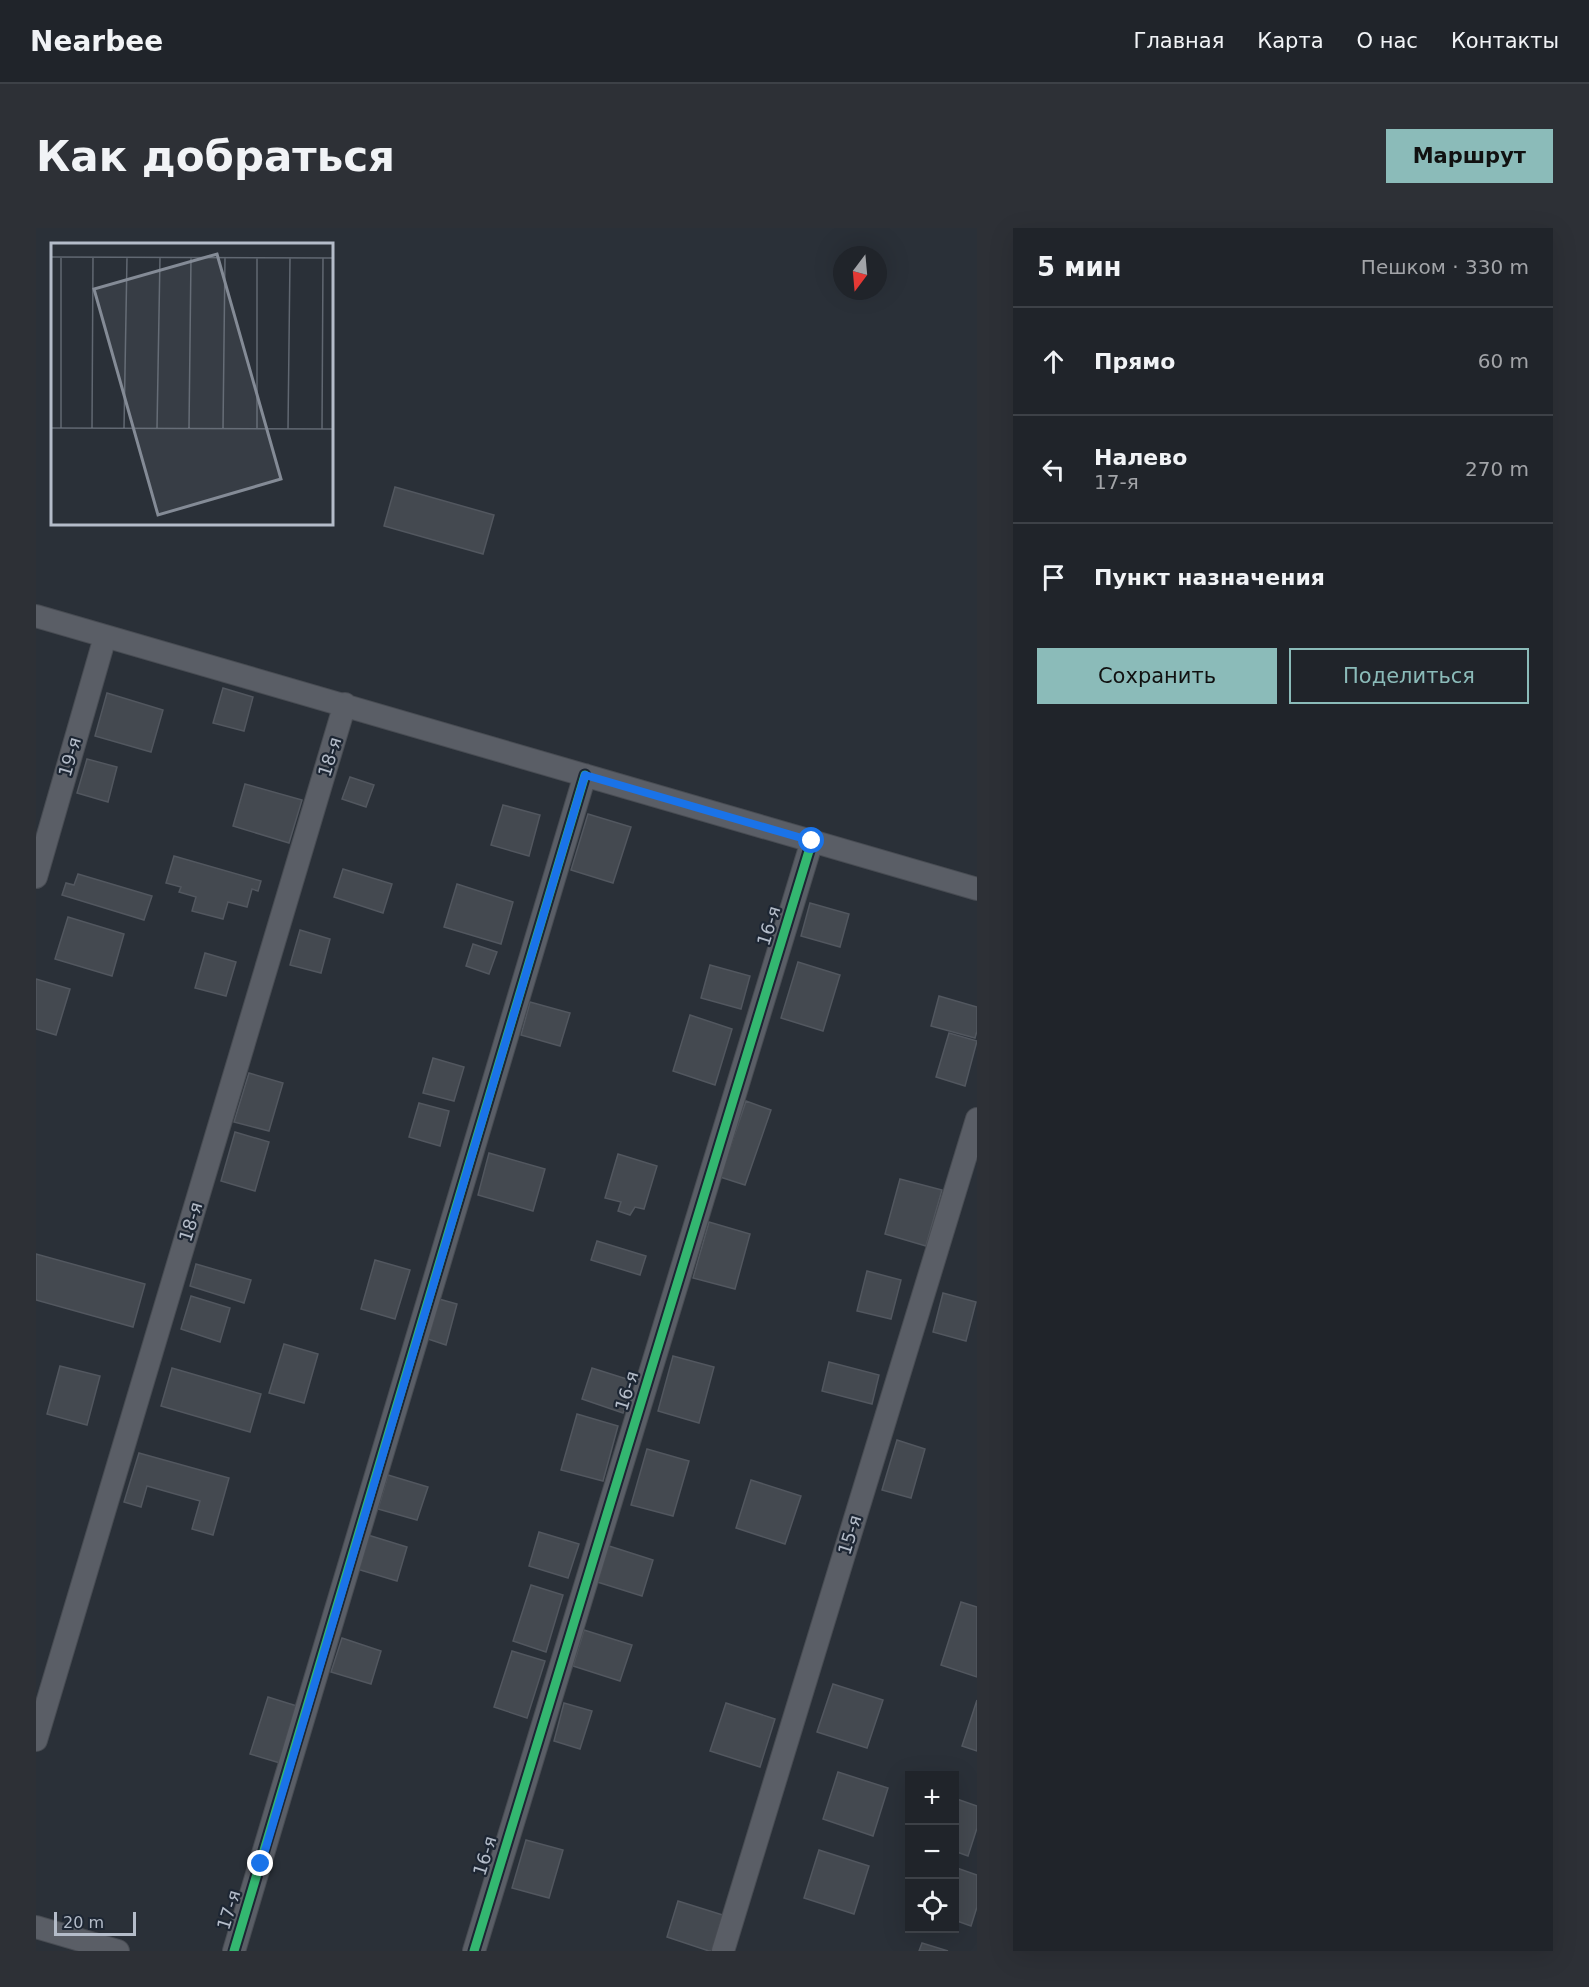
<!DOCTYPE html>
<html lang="ru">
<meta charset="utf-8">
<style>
:root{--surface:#20242a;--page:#2d3036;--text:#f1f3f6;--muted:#a2a4a8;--line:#3d4147;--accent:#8bbbb9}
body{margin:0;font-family:"DejaVu Sans",sans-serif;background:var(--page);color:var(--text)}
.controls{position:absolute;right:18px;bottom:18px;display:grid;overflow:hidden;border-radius:0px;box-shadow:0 6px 24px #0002}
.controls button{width:54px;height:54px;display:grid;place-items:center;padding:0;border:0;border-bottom:2px solid var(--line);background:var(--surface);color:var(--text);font:30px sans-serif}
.compass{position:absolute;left:797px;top:18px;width:54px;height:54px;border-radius:50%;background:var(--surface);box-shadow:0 6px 24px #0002;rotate:196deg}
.scale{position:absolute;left:18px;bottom:15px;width:82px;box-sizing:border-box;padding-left:6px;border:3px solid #b4bcc9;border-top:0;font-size:16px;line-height:21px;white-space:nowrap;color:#b4bcc9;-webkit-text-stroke:4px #1d2633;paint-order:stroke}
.stop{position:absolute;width:18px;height:18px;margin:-14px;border:4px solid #1a73e8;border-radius:50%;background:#fff}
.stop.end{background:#1a73e8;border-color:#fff;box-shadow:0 2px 6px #0008}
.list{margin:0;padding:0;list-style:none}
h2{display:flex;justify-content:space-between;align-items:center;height:78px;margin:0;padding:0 24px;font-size:26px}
h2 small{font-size:20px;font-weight:400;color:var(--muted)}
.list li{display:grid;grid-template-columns:39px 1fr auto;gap:18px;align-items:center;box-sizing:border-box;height:108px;padding:0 24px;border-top:2px solid var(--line)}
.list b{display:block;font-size:22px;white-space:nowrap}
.list p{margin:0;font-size:20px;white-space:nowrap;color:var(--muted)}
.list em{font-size:20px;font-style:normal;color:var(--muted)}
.actions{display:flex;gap:12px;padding:18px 24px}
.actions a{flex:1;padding:14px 0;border:2px solid var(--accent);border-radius:0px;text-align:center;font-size:21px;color:var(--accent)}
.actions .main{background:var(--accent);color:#111}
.icon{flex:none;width:33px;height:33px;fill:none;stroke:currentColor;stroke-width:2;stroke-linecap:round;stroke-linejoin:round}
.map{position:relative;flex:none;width:941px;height:1723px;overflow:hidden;border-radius:0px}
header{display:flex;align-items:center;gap:36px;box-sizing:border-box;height:84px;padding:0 30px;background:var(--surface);border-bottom:2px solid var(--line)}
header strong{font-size:28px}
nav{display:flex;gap:33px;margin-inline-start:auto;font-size:21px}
.intro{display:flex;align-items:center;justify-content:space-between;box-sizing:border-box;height:144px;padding:0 36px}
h1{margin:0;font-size:42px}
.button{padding:15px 27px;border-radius:0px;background:var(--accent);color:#111;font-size:21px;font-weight:700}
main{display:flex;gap:36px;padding:0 36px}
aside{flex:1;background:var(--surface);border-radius:0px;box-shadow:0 6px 24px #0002}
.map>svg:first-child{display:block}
.building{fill:#444950;stroke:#52575f;stroke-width:1.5}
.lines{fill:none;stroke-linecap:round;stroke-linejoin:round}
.street-casing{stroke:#484c53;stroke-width:24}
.street{stroke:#5a5e66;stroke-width:22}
.cycleway-casing{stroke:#1d2633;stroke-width:13}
.cycleway{stroke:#33b770;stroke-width:9}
.route{stroke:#1a73e8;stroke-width:8}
.labels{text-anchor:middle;stroke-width:4.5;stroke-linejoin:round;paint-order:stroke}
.street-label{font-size:18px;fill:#b4bcc9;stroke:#1d2633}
.inset-road{fill:none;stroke:#616872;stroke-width:1.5}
.view{fill:#848b96;fill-opacity:0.15;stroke:#848b96;stroke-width:3}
.inset-edge{fill:none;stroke:#b4bcc9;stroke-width:3}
</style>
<header>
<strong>Nearbee</strong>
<nav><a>Главная</a><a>Карта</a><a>О нас</a><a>Контакты</a></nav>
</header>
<div class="intro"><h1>Как добраться</h1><a class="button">Маршрут</a></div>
<main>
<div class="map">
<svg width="941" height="1723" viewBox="0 0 941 1723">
<rect width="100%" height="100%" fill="#2a3038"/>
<path class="building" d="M359,259l99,28 -11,39 -99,-28z
M187,460l30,9 -9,34 -31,-8z
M71,465l56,17 -12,42 -56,-16z
M51,531l30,8 -9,35 -31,-9z
M314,549l24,8 -8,22 -24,-8z
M209,556l57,16 -13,43 -56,-17z
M467,577l37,10 -11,41 -38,-11z
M552,586l43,13 -18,56 -42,-13z
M138,628l87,25 -3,10 -6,-2 -5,18 -19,-5 -5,17 -31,-8 4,-14 -17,-5 2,-5 -15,-4z
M307,641l49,15 -9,29 -49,-16z
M42,646l74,22 -8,24 -82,-25 4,-12 8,2z
M421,656l56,18 -12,42 -57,-17z
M774,675l39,11 -9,33 -39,-11z
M32,689l56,17 -12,42 -57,-17z
M264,702l30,9 -9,34 -31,-8z
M437,716l24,8 -8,22 -23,-8z
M169,725l31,9 -10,34 -31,-8z
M762,734l42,13 -17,56 -42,-13z
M674,737l40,11 -9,33 -40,-11z
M0,751l34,10 -14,46 -20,-6z
M903,768l38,11v24l-2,7 -44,-12z
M494,774l40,11 -10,33 -39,-11z
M654,787l42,14 -17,56 -42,-14z
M913,805l28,8 -12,45 -29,-9z
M397,830l31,9 -10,34 -31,-8z
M213,845l34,10 -14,48 -35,-9z
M710,873l25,9 -26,75 -25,-8z
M383,875l30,8 -9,35 -31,-9z
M199,904l34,10 -14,49 -34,-10z
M453,925l56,16 -12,42 -55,-16z
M582,926l39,12 -13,43 -9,-2 -5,8 -12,-4 3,-9 -16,-4z
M864,951l42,11 -16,56 -41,-12z
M673,994l41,12 -15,55 -42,-11z
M561,1013l49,15 -6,19 -49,-15z
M0,1026l109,30 -12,43 -97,-27z
M339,1032l35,10 -15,49 -34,-10z
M160,1036l55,16 -7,23 -54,-17z
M831,1043l34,9 -10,39 -34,-8z
M907,1065l33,9 -10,39 -33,-9z
M155,1068l39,12 -10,34 -39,-13z
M403,1071l18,5 -11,41 -18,-6z
M248,1116l34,10 -14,49 -35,-10z
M637,1128l41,11 -15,56 -41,-12z
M793,1134l50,13 -7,29 -50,-13z
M24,1138l40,10 -13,49 -40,-11z
M136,1140l89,26 -11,38 -89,-26z
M556,1140l41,13 -10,32 -41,-14z
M541,1186l41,12 -15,55 -42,-11z
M861,1212l28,9 -14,49 -29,-8z
M611,1221l42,12 -16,55 -42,-11z
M103,1225l90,25 -16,57 -21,-6 8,-28 -53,-15 -6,21 -17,-5z
M352,1247l40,12 -11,33 -39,-11z
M715,1252l50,16 -16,48 -49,-16z
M503,1304l40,12 -11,34 -39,-12z
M332,1307l39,12 -10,34 -40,-12z
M570,1317l47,15 -11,36 -48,-15z
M495,1357l32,10 -17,57 -33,-11z
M925,1374l16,5v70l-36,-12z
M548,1402l48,15 -12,36 -47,-15z
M306,1410l39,13 -10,33 -40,-12z
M476,1423l33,10 -18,57 -33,-11z
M797,1456l50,16 -16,48 -50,-16z
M232,1469l29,9 -17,57 -30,-9z
M941,1472v51l-15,-5z
M528,1475l28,8 -12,38 -26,-8z
M690,1475l49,16 -15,48 -50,-16z
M802,1544l50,16 -15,48 -50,-17z
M918,1570l23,8v22l-9,28 -14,-5z
M490,1612l37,10 -14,48 -37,-10z
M783,1622l50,16 -15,48 -50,-16z
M918,1639l23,8v32l-6,19 -17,-6z
M642,1673l48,15 -11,35h-6l-42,-14z
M886,1715l26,8h-29z"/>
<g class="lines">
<defs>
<path id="street" d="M0,388l941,273
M0,649l69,-240
M0,1512l309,-1036
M0,1699l82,24
M198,1723l351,-1176
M438,1723l338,-1110
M687,1723l254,-832"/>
</defs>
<use href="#street" class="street-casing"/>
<use href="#street" class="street"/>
<defs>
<path id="cycleway" d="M198,1723l351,-1176
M438,1723l338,-1110"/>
</defs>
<use href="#cycleway" class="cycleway-casing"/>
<use href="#cycleway" class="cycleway"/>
</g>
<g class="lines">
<path class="route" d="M225,1636l324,-1089 227,66"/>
</g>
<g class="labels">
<g class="street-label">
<text transform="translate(34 529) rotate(-74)" y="6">19-я</text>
<text transform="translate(294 529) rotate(-73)" y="6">18-я</text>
<text transform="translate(733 698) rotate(-73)" y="6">16-я</text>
<text transform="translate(155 994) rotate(-73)" y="6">18-я</text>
<text transform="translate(591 1163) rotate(-73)" y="6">16-я</text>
<text transform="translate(814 1307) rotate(-73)" y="6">15-я</text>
<text transform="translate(449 1628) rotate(-73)" y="6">16-я</text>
<text transform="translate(193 1682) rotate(-73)" y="6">17-я</text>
</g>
</g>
<g transform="translate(15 15)">
<rect width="282" height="282" fill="#2a3038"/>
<path class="inset-road" d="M0,14l282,1M206,14v171M0,185l282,1M10,185v-171M41,185l1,-171M73,185l3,-171M106,185l3,-171M138,185l2,-171M172,186l2,-172M237,186l2,-171M271,186l1,-171"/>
<path class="view" d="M166,11l64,225 -123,36 -64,-226z"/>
<rect width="282" height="282" class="inset-edge"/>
</g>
</svg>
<div class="controls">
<button>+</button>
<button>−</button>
<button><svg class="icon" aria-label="locate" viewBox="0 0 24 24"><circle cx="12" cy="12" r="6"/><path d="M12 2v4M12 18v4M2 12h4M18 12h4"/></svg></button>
</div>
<svg class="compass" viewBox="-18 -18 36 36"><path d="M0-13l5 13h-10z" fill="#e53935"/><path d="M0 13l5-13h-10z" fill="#a2a4a8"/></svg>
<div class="scale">20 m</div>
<div class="stop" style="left:776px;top:613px"></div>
<div class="stop end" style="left:225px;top:1636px"></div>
</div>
<aside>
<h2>5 мин<small>Пешком · 330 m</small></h2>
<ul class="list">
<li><svg class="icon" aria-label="ahead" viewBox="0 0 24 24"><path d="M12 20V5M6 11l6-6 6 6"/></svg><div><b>Прямо</b></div><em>60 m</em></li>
<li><svg class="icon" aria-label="left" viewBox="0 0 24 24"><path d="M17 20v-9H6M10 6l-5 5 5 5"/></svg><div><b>Налево</b><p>17-я</p></div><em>270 m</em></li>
<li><svg class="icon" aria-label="arrive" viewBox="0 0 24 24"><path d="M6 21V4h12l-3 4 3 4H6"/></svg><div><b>Пункт назначения</b></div></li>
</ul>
<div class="actions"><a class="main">Сохранить</a><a>Поделиться</a></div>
</aside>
</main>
